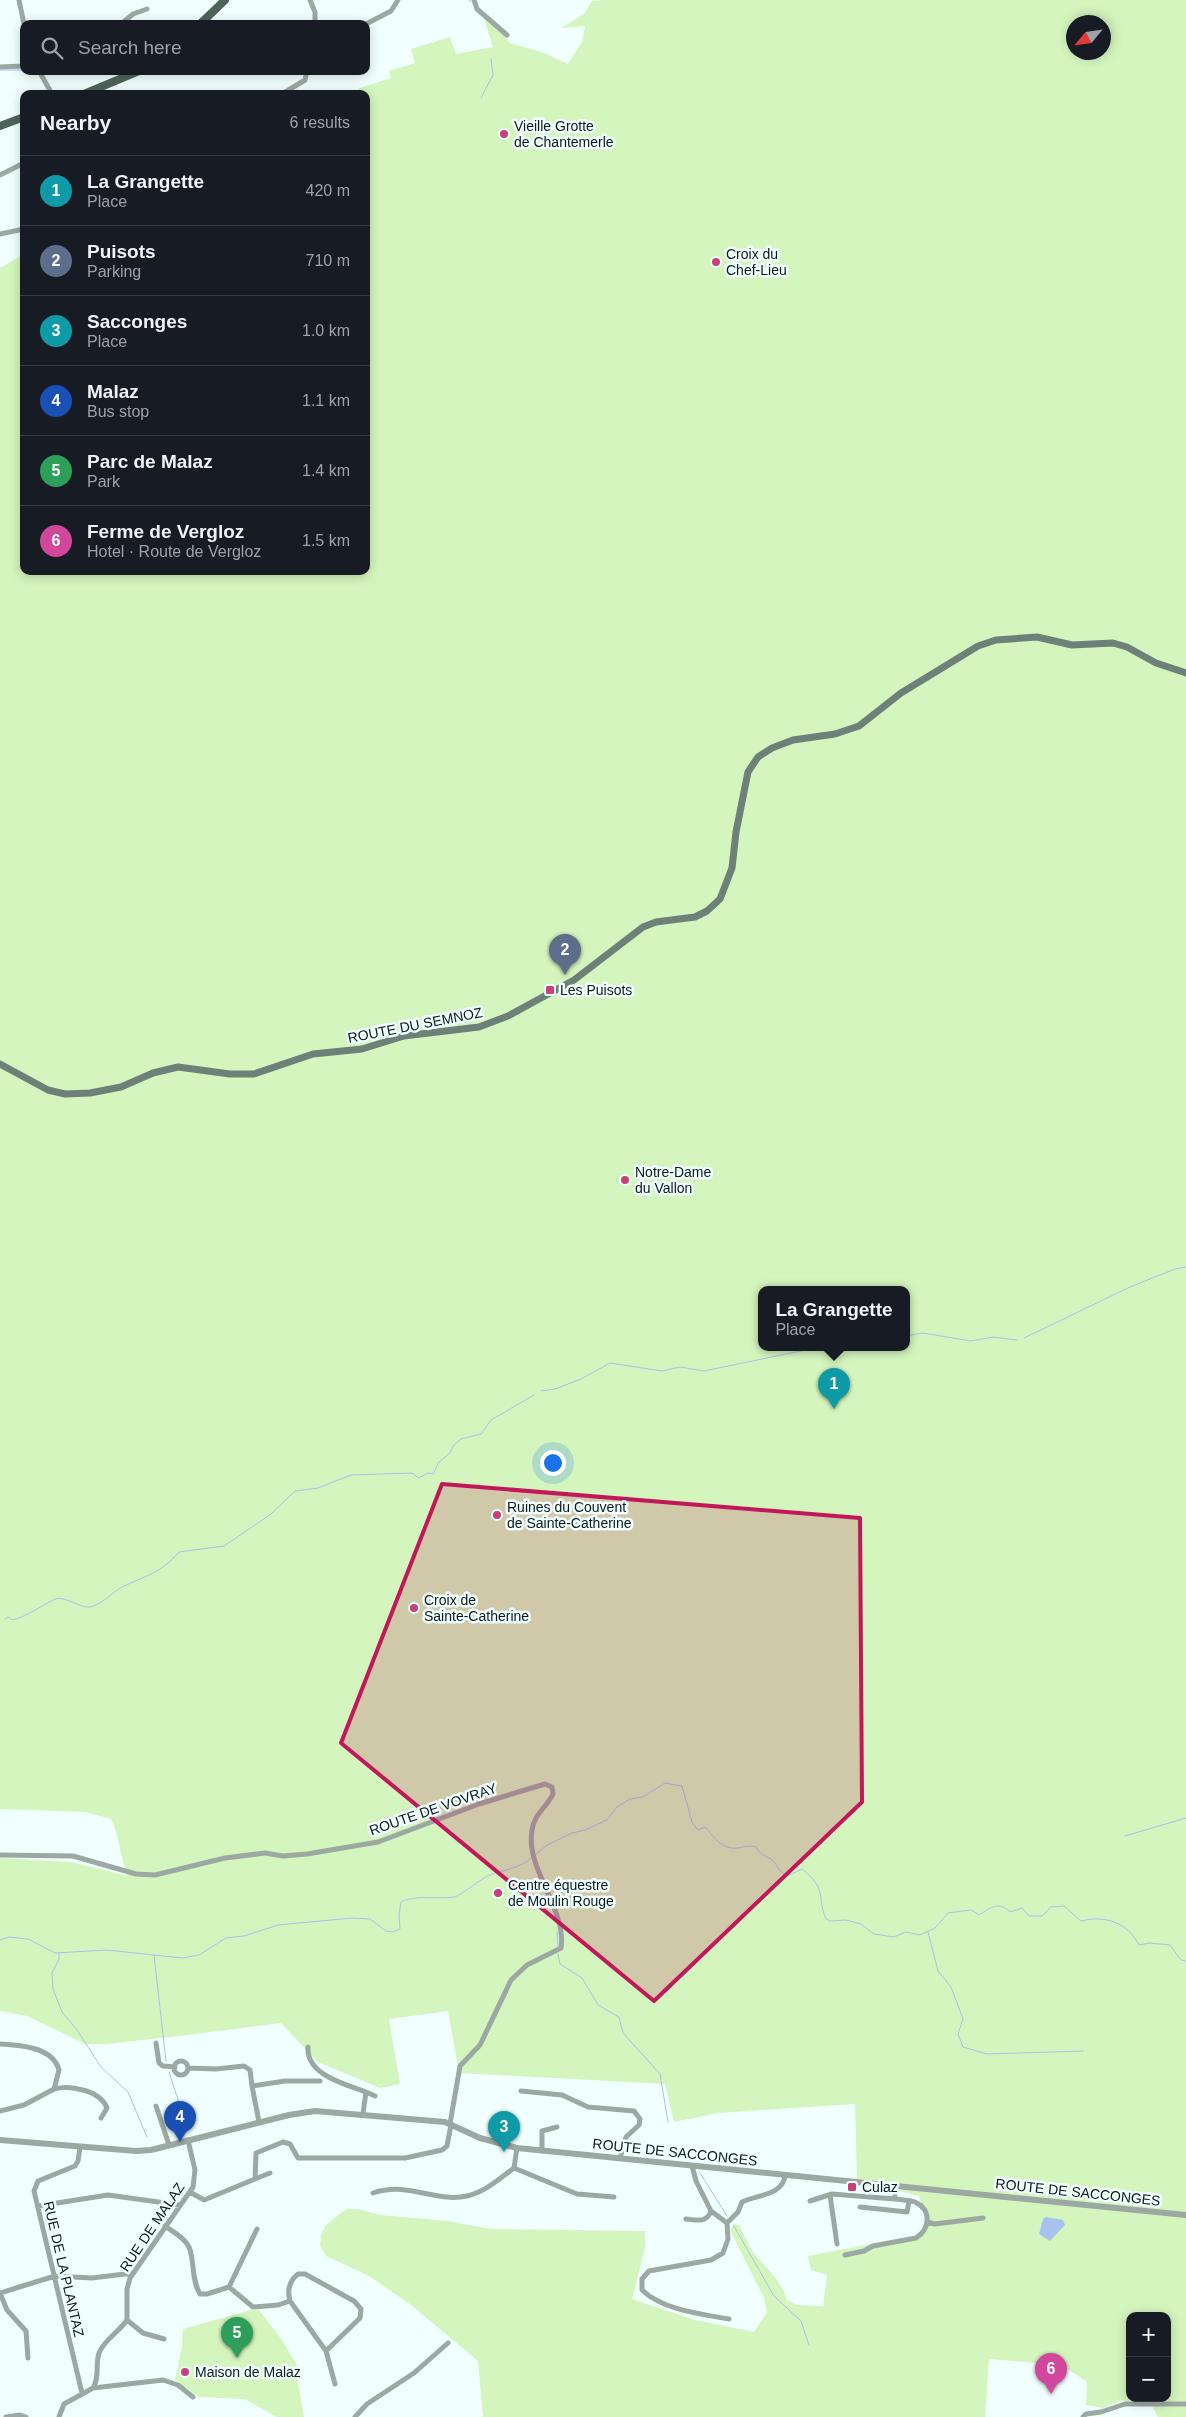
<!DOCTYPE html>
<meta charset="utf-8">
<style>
:root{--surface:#171b24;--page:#242831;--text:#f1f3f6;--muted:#9ea1a6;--line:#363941;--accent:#7c3aed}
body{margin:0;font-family:Arial,sans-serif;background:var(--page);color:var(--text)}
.controls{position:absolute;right:15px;bottom:15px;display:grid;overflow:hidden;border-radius:10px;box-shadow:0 2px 12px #0003}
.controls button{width:45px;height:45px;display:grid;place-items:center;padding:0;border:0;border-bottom:1px solid var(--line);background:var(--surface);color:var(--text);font:25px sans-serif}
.compass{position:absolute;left:1066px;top:15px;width:45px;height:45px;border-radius:50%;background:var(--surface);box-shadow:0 2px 12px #0003;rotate:241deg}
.you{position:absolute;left:552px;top:1462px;width:18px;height:18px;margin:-12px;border:4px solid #fff;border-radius:50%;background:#1a73e8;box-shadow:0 0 0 8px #1a73e833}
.badge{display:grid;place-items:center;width:32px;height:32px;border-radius:50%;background:var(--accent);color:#fff;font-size:16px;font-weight:700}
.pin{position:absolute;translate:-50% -41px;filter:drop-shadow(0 1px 2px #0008)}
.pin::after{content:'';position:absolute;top:26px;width:18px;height:15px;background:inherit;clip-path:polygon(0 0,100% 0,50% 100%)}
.popup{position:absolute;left:758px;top:1286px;width:152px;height:65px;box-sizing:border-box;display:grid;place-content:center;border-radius:10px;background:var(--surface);filter:drop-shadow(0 1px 4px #0005);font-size:16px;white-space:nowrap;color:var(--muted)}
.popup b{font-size:19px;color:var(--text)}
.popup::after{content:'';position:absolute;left:50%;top:100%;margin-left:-10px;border:10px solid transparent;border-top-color:var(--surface)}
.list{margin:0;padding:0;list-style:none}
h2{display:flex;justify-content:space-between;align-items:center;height:65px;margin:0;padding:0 20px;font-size:21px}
h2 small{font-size:16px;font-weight:400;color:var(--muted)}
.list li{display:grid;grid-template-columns:32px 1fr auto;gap:15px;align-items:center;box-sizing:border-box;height:70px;padding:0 20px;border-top:1px solid var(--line)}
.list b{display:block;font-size:19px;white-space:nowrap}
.list p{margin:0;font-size:16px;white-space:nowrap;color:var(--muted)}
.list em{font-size:16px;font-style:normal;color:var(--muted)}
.icon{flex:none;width:28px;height:28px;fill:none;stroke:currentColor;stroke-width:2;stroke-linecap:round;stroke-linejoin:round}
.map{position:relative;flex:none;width:1186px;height:2417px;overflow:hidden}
.search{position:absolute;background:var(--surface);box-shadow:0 2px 12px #0003;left:20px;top:20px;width:350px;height:55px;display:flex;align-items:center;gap:12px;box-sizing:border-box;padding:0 18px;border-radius:10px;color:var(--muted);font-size:19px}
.panel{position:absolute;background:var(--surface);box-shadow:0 2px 12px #0003;left:20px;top:90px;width:350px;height:485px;border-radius:10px}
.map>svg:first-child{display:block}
.green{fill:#d4f5bd;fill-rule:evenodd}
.water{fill:#a8c2f0}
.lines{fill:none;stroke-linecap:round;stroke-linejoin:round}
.stream{stroke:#a8c2f0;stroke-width:1}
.minor{stroke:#9ca8a2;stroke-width:5}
.tertiary{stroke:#9ca8a2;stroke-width:6}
.secondary{stroke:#6e8178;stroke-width:7}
.primary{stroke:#4e645a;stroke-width:8}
.marked{fill:#c2185b;fill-opacity:0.2;stroke:#c2185b;stroke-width:4;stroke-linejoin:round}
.poi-dot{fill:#c83f79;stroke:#f1ffff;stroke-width:2}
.labels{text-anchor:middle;stroke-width:5;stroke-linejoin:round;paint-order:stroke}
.poi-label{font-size:14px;fill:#0c191a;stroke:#f1ffff;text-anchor:start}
.street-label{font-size:14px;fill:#0c191a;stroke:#f1ffff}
</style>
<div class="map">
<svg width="1186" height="2417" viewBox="0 0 1186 2417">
<rect width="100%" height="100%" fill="#f1ffff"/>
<path class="green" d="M604,0h582v2417h-28l-9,-17 -29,1 -17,7 -17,-3 1,-23 -25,-17 -73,-6 -4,58h-502l-5,-56 -67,-56 -42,-29 -43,-20 -6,-10 1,-11 5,-10 20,-16h12l23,6 66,6 44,8 154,2v17l-13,51 63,21 59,12 13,-20 -3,-14 -33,-66 2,-8 6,1c5,9 10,22 17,31 13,15 25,24 31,44l10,5 26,1 4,-31 -16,-5 -3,-14 116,-22 3,-12 -8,-26 -62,-16 -2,-76 -137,9 -44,9 -9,-38 -206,-11 -11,-62 -59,8 11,65 -20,4 -62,-26 -37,-39 -102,13 -72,8h-22l-58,-28 -27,-5v-153l71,4 57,14c-8,-19 -8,-39 -17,-57l-26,-7 -85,-3v-1541l24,-14v317h342v-477h-13l7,-6 31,-10 -2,-7 26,-8 -4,-14 39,-12 6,17 37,-7 -9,-29 21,17 4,8 33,9 26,12 14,-22 3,-16 -24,2 23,-14 8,-13zM1074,22h30v30h-30zM762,1290h144v58h-144zM1130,2316h37v82h-37z
M251,2310h8l23,30 15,25 -1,6 8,46h-27l-33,-18 -45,-2 -24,-17 7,-34 1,-17z"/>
<path class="water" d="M1046,2217l17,3 2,5 -15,16 -11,-7 4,-15z"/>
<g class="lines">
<path class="stream" d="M469,0l2,2
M0,70h24
M35,71l1,2
M481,98l12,-23 -2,-16
M906,1336l17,-3 48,8 22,-4 24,3
M1024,1338l106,-51 45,-18 11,-2
M541,1391l14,-2 26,-10 29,-16 52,8 18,-4 24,4 111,-23
M5,1619l4,-2 3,3c16,-4 27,-13 41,-20 11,-6 25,8 37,7 13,-3 21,-14 32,-20 25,-12 38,-13 57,-35l45,-6 47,-32 24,-23 23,-3 33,-13 61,-2 7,5 9,-5 5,1 6,-12 11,-9 3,-7 8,-7 20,-5 10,-14 43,-25
M1125,1836l61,-18
M535,1855l12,-10 25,-12 13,-3 22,-10 10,-13 13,-8 13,-2 22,-14 17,3 10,36 6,8 7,-3c8,9 17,23 32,21 8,-1 10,-3 19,-1 5,8 7,8 15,12 7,5 7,13 16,17l15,-7c26,21 14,25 24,50l4,2 16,-1 15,4 13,10 20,3 12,-5 14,3 15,-7 13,-15 23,-3 8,5c13,-8 19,-14 31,-3l12,-4 7,8h13l9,-9 13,-1 17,15c24,-6 46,1 58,24l10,-2 21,2 11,15 5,1
M557,1932l1,15
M928,1932l10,39 13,16 12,32 -5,15 5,13 24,7 96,-3
M0,1940l9,-3 19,2 27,14 52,-3 75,8 17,-3 27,-17 18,-2 34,-11 74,-7 18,1 16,12 7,1 7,-3 -1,-14 2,-13c16,-8 35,-2 53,-5 8,-2 26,-18 36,-22 15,-6 30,-6 42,-18
M59,1952v7l-7,14 1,16 9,23 15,18 24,37 27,25 19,45
M558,1954l2,10 22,14 16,27 21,12 4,16 37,41 8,48
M154,1955l12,106
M169,2072l15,46
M700,2173l27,43
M734,2226l40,70 27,25 8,24"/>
<path class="minor" d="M19,0l5,24
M310,0l5,12v12
M474,0l3,9 30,26
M121,24l12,-10 14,-5
M366,24l25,-13 7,-11
M0,67l24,-1
M39,71l13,23
M282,94l23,-14 2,-9
M0,175l24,-12
M0,234l24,-5
M0,1855l73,1 63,18 19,1 70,-17 40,-5 18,3 24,-2 71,-12 101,-38 66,-20 7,3 1,7c-6,13 -19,20 -21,36 -7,39 35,79 29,118l-34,17 -16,15 -31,65 -20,21 -10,58
M156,2043l3,20 4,3 12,1
M0,2044c20,1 53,3 59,26l-5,19 -30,16 -24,6
M308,2047c-2,28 37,37 58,45l-3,22
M174 2068a7 7 0 1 1 14 0a7 7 0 1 1-14 0Z
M188,2068l28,1 28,-3 6,4 2,16
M54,2089c16,-4 46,1 53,19l-6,10
M521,2091l41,4 26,12 46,4 6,8 -1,6 -13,12 -6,21
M366,2092l9,4
M156,2106l13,39
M259,2122l-7,-36 33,-5h35
M80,2147l-2,14 -3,5 -37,15 -4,10 48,202
M542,2151v-20l15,-4
M514,2168l63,26 37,3
M255,2179l15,-6
M190,2192l14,8 51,-21 1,-26 27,-11 7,2 8,14h107l37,-8 5,-4 4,-21
M373,2193c36,-12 62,10 94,3 18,-4 32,-17 47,-28l3,-20
M830,2195l7,49
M810,2201l22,-7 63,5
M38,2206l70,-11 72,10
M860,2207l47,5 2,-11
M711,2211l16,12 1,16 -5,14 -12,7 -62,11 -7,8v11c21,20 58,24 87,29
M686,2219c11,1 21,4 25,-8l-15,-30 -4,-15
M927,2222l8,2 48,-6
M727,2223l11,-11 4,-10c14,-7 42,-7 43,-27
M165,2226c8,6 20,12 24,21 6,15 2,32 11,47h7l22,-7
M845,2255l19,-4 9,-5 43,-8c14,-9 16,-28 -1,-36 -6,-2 -13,-2 -20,-3v-10
M229,2287l24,20 25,-2 12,-4 36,50 9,33
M229,2287l28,-58
M0,2293l55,-17 37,2 41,-5
M0,2293l7,17 19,21 2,27
M290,2301c-3,-11 -1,-20 8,-27h7l49,27 7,8 -1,9 -34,33
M127,2320l16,13 21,6
M93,2388c7,-11 2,-23 6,-35 5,-13 20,-21 28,-33v-31l3,-11 63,-91 2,-17 -7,-30
M6,2417l14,-2 6,2
M59,2417l5,-13 29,-16 70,-8 15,5 15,12
M355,2417l12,-13 47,-31 34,-30
M1083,2417l3,-3 15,-2 24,-8h61"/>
<path class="tertiary" d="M0,2140l136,11 15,-1 138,-35 26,-4 130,11 35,16 37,10 669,67"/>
<path class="secondary" d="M0,1064l48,26 17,4 25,-1 31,-6 32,-14 25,-6 52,7h24l59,-20 49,-5 42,-13 75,-9 29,-11 66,-36 69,-53 13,-5 39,-5 12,-6 13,-12 12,-31 4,-36 12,-60 10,-15 14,-9 21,-8 42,-6 24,-8 42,-33 77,-47 18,-6 41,-3 35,8 41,-2 14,4 29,16 30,10"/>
<path class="primary" d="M200,24l25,-24
M84,94l55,-23
M0,126l24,-9"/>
</g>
<path class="marked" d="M442,1484l418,34 2,284 -208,199 -313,-258z"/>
<g class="poi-dot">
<circle cx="504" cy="134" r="5"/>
<circle cx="716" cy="262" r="5"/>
<rect x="545" y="985" width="10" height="10" rx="2.5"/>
<circle cx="625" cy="1180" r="5"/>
<circle cx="497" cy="1515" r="5"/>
<circle cx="414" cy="1608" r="5"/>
<circle cx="498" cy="1893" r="5"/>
<rect x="847" y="2182" width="10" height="10" rx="2.5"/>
<circle cx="185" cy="2372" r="5"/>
</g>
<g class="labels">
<g class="poi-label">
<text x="514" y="131">Vieille Grotte<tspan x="514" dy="16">de Chantemerle</tspan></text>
<text x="726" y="259">Croix du<tspan x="726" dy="16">Chef-Lieu</tspan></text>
<text x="560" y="995">Les Puisots</text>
<text x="635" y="1177">Notre-Dame<tspan x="635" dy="16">du Vallon</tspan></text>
<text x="507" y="1512">Ruines du Couvent<tspan x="507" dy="16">de Sainte-Catherine</tspan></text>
<text x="424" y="1605">Croix de<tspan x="424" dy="16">Sainte-Catherine</tspan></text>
<text x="508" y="1890">Centre équestre<tspan x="508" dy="16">de Moulin Rouge</tspan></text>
<text x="862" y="2192">Culaz</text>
<text x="195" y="2377">Maison de Malaz</text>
</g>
<g class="street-label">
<text transform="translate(415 1025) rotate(-11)" y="5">ROUTE DU SEMNOZ</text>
<text transform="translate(433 1809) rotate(-19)" y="5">ROUTE DE VOVRAY</text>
<text transform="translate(675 2152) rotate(6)" y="5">ROUTE DE SACCONGES</text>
<text transform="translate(1078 2192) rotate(6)" y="5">ROUTE DE SACCONGES</text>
<text transform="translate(152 2227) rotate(-56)" y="5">RUE DE MALAZ</text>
<text transform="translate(64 2269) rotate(77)" y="5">RUE DE LA PLANTAZ</text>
</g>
</g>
</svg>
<div class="controls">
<button>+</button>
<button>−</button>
</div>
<svg class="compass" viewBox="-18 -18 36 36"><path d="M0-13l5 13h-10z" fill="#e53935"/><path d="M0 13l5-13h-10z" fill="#9ea1a6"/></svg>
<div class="you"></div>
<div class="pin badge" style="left:834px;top:1409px;background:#0f9aa8">1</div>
<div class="popup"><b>La Grangette</b>Place</div>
<div class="pin badge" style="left:565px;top:975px;background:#5c6f8a">2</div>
<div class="pin badge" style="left:504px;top:2152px;background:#0f9aa8">3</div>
<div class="pin badge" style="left:180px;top:2142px;background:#1a4fb4">4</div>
<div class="pin badge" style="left:237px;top:2358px;background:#2e9e5b">5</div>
<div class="pin badge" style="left:1051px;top:2394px;background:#d1479c">6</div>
<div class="search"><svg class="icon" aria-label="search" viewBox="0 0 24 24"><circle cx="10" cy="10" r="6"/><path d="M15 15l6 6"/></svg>Search here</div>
<section class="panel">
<h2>Nearby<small>6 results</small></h2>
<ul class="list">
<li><span class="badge" style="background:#0f9aa8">1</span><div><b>La Grangette</b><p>Place</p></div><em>420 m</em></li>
<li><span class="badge" style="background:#5c6f8a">2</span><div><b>Puisots</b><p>Parking</p></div><em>710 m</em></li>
<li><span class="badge" style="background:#0f9aa8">3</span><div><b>Sacconges</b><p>Place</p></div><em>1.0 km</em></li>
<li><span class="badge" style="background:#1a4fb4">4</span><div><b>Malaz</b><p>Bus stop</p></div><em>1.1 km</em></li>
<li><span class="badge" style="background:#2e9e5b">5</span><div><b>Parc de Malaz</b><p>Park</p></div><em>1.4 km</em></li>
<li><span class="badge" style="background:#d1479c">6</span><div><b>Ferme de Vergloz</b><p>Hotel · Route de Vergloz</p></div><em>1.5 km</em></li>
</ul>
</section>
</div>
